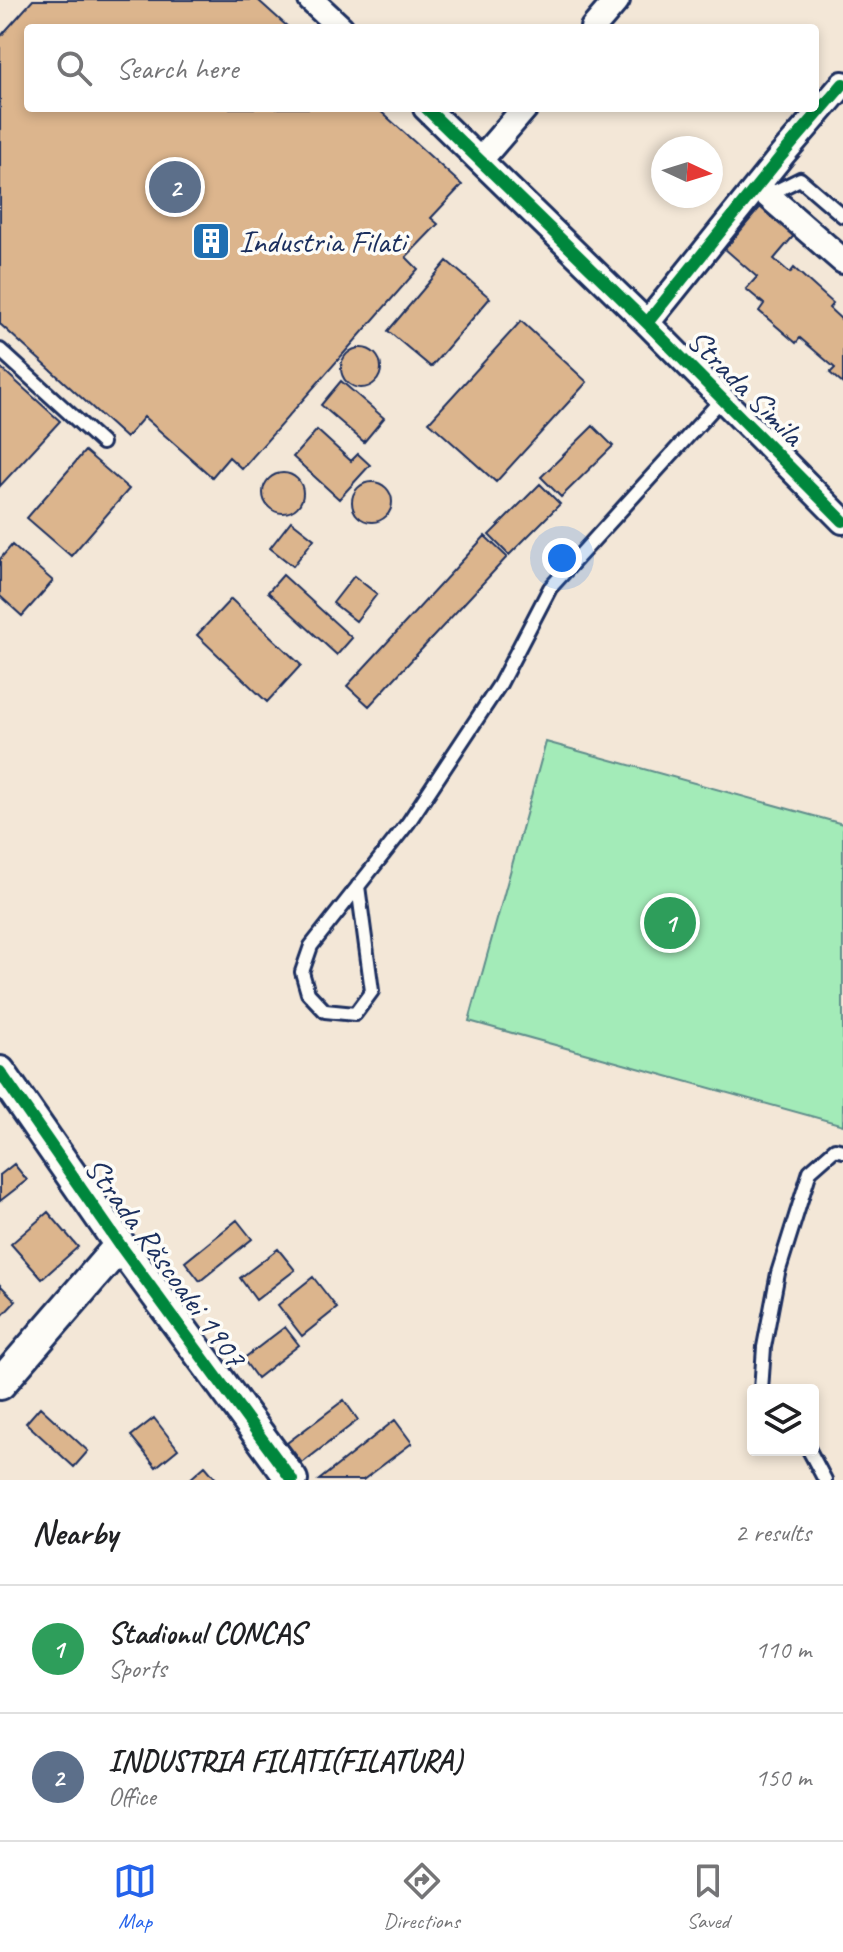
<!DOCTYPE html>
<meta charset="utf-8">
<style>
:root{--surface:#fff;--page:#f6f6f6;--text:#202124;--muted:#757577;--line:#e0e0e0;--accent:#2563eb}
body{margin:0;font-family:Caveat,sans-serif;background:var(--page);color:var(--text)}
.controls{position:absolute;right:24px;bottom:24px;display:grid;overflow:hidden;border-radius:8px;box-shadow:0 4px 12px #0003}
.controls button{width:72px;height:72px;display:grid;place-items:center;padding:0;border:0;border-bottom:2px solid var(--line);background:var(--surface);color:var(--text);font:40px sans-serif}
.compass{position:absolute;left:651px;top:136px;width:72px;height:72px;border-radius:50%;background:var(--surface);box-shadow:0 4px 12px #0003;rotate:94deg}
.you{position:absolute;left:562px;top:558px;width:28px;height:28px;margin:-20px;border:6px solid #fff;border-radius:50%;background:#1a73e8;box-shadow:0 0 0 12px #1a73e833}
.badge{display:grid;place-items:center;width:52px;height:52px;border-radius:50%;background:var(--accent);color:#fff;font-size:26px;font-weight:700}
.pin{position:absolute;translate:-50% -50%;border:4px solid #fff;box-shadow:0 2px 8px #0006}
.list{margin:0;padding:0;list-style:none}
h2{display:flex;justify-content:space-between;align-items:center;height:104px;margin:0;padding:0 32px;font-size:34px}
h2 small{font-size:26px;font-weight:400;color:var(--muted)}
.list li{display:grid;grid-template-columns:52px 1fr auto;gap:24px;align-items:center;box-sizing:border-box;height:128px;padding:0 32px;border-top:2px solid var(--line)}
.list b{display:block;font-size:30px;white-space:nowrap}
.list p{margin:0;font-size:26px;white-space:nowrap;color:var(--muted)}
.list em{font-size:26px;font-style:normal;color:var(--muted)}
.icon{flex:none;width:44px;height:44px;fill:none;stroke:currentColor;stroke-width:2;stroke-linecap:round;stroke-linejoin:round}
.map{position:relative;flex:none;width:843px;height:1480px;overflow:hidden}
.search{position:absolute;background:var(--surface);box-shadow:0 4px 12px #0003;left:24px;right:24px;top:24px;height:88px;display:flex;align-items:center;gap:20px;box-sizing:border-box;padding:0 28px;border-radius:8px;color:var(--muted);font-size:30px}
.sheet{height:360px;background:var(--surface)}
nav{display:flex;justify-content:space-around;align-items:center;box-sizing:border-box;height:112px;border-top:2px solid var(--line);background:var(--surface);font-size:22px;color:var(--muted)}
nav a{display:grid;justify-items:center;gap:4px}
nav .on{color:var(--accent)}
.map>svg:first-child{display:block}
.green{fill:#a3ebb8;stroke:#5f8d8b;stroke-width:2}
.building{fill:#dcb58d;stroke:#1b2f5e;stroke-width:2}
.lines{fill:none;stroke-linecap:round;stroke-linejoin:round}
.service-casing{stroke:#1b2f5e;stroke-width:18}
.minor-casing{stroke:#1b2f5e;stroke-width:30}
.tertiary-casing{stroke:#1b2f5e;stroke-width:36}
.service{stroke:#fdfcf7;stroke-width:12}
.minor{stroke:#fdfcf7;stroke-width:24}
.tertiary{stroke:#fdfcf7;stroke-width:30}
.cycleway-casing{stroke:#fdfcf7;stroke-width:17}
.cycleway{stroke:#00873e;stroke-width:12}
.labels{text-anchor:middle;stroke-width:7;stroke-linejoin:round;paint-order:stroke}
.poi-label{font-size:32px;fill:#1b2f5e;stroke:#fdfcf7;text-anchor:start}
.street-label{font-size:32px;fill:#1b2f5e;stroke:#fdfcf7}
</style>
<div class="map">
<svg width="843" height="1480" viewBox="0 0 843 1480">
<rect width="100%" height="100%" fill="#f3e7d7"/>
<filter id="ink" filterUnits="userSpaceOnUse"><feTurbulence type="fractalNoise" baseFrequency=".0125" numOctaves="2"/><feDisplacementMap in="SourceGraphic" scale="16" xChannelSelector="R" yChannelSelector="G"/><feConvolveMatrix kernelMatrix="1 2 1 2 8 2 1 2 1" color-interpolation-filters="sRGB"/></filter>
<g filter="url(#ink)">
<path class="green" d="M546,742l297,82v301l-374,-104z"/>
<path class="building" d="M33,0h225l31,28h-261v80h349l85,77 -31,33 7,6 -32,33 12,12 -176,200 -13,-12 -17,20 -68,-60 -18,21 -126,-114v-287z
M763,204l33,29 -22,26 16,14 4,-5 39,35 -4,5 14,13v63l-13,-11 5,-5 -35,-30 -4,5 -37,-32 5,-7 -18,-15 11,-12 -32,-28z
M447,261l43,37 -59,69 -43,-36z
M521,321l66,61 -91,100 -67,-60z
M341 368a20 20 0 1 1 40 0a20 20 0 1 1-40 0Z
M0,367l60,54 -60,65z
M341,381l43,37 -20,24 -43,-37z
M593,426l20,20 -52,51 -20,-20z
M317,430l34,31 7,-7 12,11 -31,34 -46,-42z
M85,451l44,38 -58,67 -44,-38z
M263 493a20 20 0 1 1 40 0a20 20 0 1 1-40 0Z
M352 502a20 20 0 1 1 40 0a20 20 0 1 1-40 0Z
M540,484l20,20 -51,51 -20,-20z
M291,521l23,18 -21,27 -23,-18z
M485,536l22,21 -138,149 -22,-20z
M12,545l41,36 -31,35 -22,-20v-37z
M283,575l69,63 -15,17 -69,-63z
M354,576l23,18 -21,27 -23,-18z
M231,599l70,66 -34,37 -70,-67z
M14,1164l13,16 -27,21v-26z
M48,1212l30,35 -36,32 -31,-35z
M237,1220l15,19 -52,42 -15,-19z
M278,1249l17,21 -39,30 -16,-22z
M313,1277l24,31 -35,28 -24,-31z
M0,1285l16,16 -16,17z
M285,1327l14,18 -42,33 -14,-19z
M344,1400l14,20 -56,43 -15,-20z
M40,1407l48,44 -14,16 -48,-44z
M154,1418l24,31 -22,18 -25,-31z
M395,1420l17,23 -49,37h-44z
M205,1466l12,14h-28z"/>
<g class="lines">
<defs>
<path id="service" d="M768,195l32,-16 43,37
M0,350l102,93
M358,886l14,105 -17,23 -30,-3 -17,-18 -6,-21 9,-26 97,-123 92,-139 50,-96 171,-188
M761,1390l3,-43 14,-74 32,-102 25,-22 8,2
M809,1450l16,30"/>
<path id="minor" d="M311,0l30,28
M593,28l24,-28
M426,108l221,215 196,198
M481,159l44,-51
M757,186l86,75
M647,323l135,-168 61,-71"/>
<path id="tertiary" d="M0,1072l120,173 172,235
M0,1384l120,-139"/>
</defs>
<use href="#service" class="service-casing"/>
<use href="#minor" class="minor-casing"/>
<use href="#tertiary" class="tertiary-casing"/>
<use href="#service" class="service"/>
<use href="#minor" class="minor"/>
<use href="#tertiary" class="tertiary"/>
<defs>
<path id="cycleway" d="M426,108l221,215 196,198
M647,323l135,-168 61,-71
M0,1072l120,173 172,235"/>
</defs>
<use href="#cycleway" class="cycleway-casing"/>
<use href="#cycleway" class="cycleway"/>
</g>
</g>
<defs>
<symbol id="building-square" viewBox="-11 -11 22 22"><rect x="-9" y="-9" width="18" height="18" rx="4" fill="#1f6fb2" stroke="#fdfcf7"/><path d="M-4-6H4V6H1V3H-1V6H-4ZM-2.5-4.3h1.7v1.8h-1.7ZM.8-4.3h1.7v1.8H.8ZM-2.5-1h1.7V.8h-1.7ZM.8-1h1.7V.8H.8Z" fill="#fff"/></symbol>
</defs>
<g fill-rule="evenodd">
<use href="#building-square" x="189" y="219" width="44" height="44"/>
</g>
<g class="labels">
<g class="poi-label">
<text x="239" y="252">Industria Filati</text>
</g>
<g class="street-label">
<text transform="translate(746 387) rotate(45)" y="11">Strada Simila</text>
<text transform="translate(166 1262) rotate(54)" y="11">Strada Răscoalei 1907</text>
</g>
</g>
</svg>
<div class="controls">
<button><svg class="icon" aria-label="layers" viewBox="0 0 24 24"><path d="M12 4l9 5-9 5-9-5zM3 14l9 5 9-5"/></svg></button>
</div>
<svg class="compass" viewBox="-18 -18 36 36"><path d="M0-13l5 13h-10z" fill="#e53935"/><path d="M0 13l5-13h-10z" fill="#757577"/></svg>
<div class="you"></div>
<div class="pin badge" style="left:670px;top:923px;background:#2e9e5b">1</div>
<div class="pin badge" style="left:175px;top:187px;background:#5c6f8a">2</div>
<div class="search"><svg class="icon" aria-label="search" viewBox="0 0 24 24"><circle cx="10" cy="10" r="6"/><path d="M15 15l6 6"/></svg>Search here</div>
</div>
<section class="sheet">
<h2>Nearby<small>2 results</small></h2>
<ul class="list">
<li><span class="badge" style="background:#2e9e5b">1</span><div><b>Stadionul CONCAS</b><p>Sports</p></div><em>110 m</em></li>
<li><span class="badge" style="background:#5c6f8a">2</span><div><b>INDUSTRIA FILATI(FILATURA)</b><p>Office</p></div><em>150 m</em></li>
</ul>
</section>
<nav>
<a class="on"><svg class="icon" aria-label="map" viewBox="0 0 24 24"><path d="M3 6l6-2 6 2 6-2v14l-6 2-6-2-6 2zM9 4v14M15 6v14"/></svg>Map</a>
<a><svg class="icon" aria-label="directions" viewBox="0 0 24 24"><path d="M12 3l9 9-9 9-9-9zM9 14v-3h6M13 9l2 2-2 2"/></svg>Directions</a>
<a><svg class="icon" aria-label="saved" viewBox="0 0 24 24"><path d="M7 4h10v16l-5-4-5 4z"/></svg>Saved</a>
</nav>
